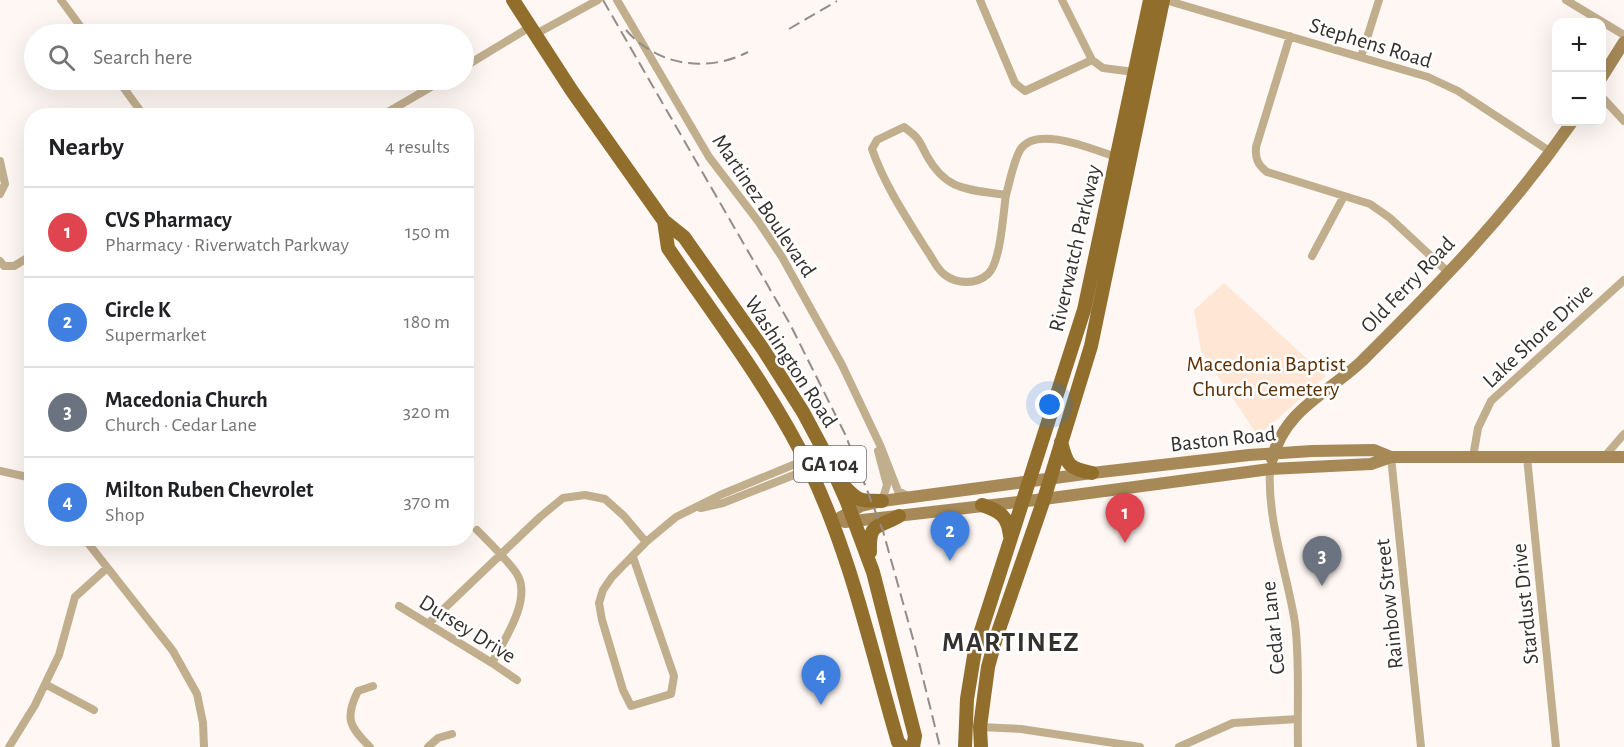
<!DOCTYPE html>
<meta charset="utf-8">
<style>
:root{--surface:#fff;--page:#f2f2f2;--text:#202124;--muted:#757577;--line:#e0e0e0;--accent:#904c21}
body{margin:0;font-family:"Alegreya Sans",sans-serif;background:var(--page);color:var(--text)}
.controls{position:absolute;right:18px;top:18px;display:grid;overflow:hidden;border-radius:12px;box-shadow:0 6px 24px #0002}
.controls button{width:54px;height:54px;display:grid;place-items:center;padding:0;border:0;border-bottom:2px solid var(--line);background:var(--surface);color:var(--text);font:30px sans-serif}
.you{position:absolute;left:1050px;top:405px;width:21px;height:21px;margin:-15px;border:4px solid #fff;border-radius:50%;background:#1a73e8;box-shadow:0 0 0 9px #1a73e833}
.badge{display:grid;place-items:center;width:39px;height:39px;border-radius:50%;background:var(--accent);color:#fff;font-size:20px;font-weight:700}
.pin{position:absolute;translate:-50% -50px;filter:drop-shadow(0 2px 3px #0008)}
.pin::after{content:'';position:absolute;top:32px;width:21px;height:18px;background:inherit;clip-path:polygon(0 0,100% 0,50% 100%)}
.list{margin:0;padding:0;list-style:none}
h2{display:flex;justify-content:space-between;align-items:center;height:78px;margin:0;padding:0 24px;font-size:26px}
h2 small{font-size:20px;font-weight:400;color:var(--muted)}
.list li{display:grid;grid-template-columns:39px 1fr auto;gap:18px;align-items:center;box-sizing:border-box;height:90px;padding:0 24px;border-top:2px solid var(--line)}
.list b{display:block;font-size:22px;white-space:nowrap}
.list p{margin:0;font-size:20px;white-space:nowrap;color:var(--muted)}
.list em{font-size:20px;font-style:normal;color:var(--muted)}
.icon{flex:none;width:33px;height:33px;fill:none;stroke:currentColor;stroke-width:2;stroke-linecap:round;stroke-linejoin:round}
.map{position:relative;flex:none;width:1624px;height:747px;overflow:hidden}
.search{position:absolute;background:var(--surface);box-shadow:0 6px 24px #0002;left:24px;top:24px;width:450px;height:66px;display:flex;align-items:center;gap:15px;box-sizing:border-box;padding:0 21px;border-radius:33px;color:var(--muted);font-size:22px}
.panel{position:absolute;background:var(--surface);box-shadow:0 6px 24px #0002;left:24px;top:108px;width:450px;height:438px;border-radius:24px}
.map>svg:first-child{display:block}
.green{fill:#ffe6d5}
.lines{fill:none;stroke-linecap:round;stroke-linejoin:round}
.street{stroke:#c1ae8d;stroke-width:8}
.secondary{stroke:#a68957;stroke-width:12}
.primary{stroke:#916e2c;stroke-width:14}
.rail{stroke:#928d89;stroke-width:2;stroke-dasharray:12 6;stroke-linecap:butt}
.labels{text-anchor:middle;stroke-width:5;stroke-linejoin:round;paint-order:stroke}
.shield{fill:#fff;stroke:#726f6d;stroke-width:1.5}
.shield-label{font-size:21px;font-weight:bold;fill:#35312e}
.street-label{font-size:22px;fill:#35312e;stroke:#fff}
.park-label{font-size:22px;fill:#5f3006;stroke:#fff}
.district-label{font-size:28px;font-weight:bold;letter-spacing:1.5px;fill:#35312e;stroke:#fff}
</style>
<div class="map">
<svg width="1624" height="747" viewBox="0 0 1624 747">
<rect width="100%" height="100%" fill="#fef7f3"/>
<path class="green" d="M1224,283l102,93 -68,60 -57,-85 -7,-41z"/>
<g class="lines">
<path class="street" d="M61,0l25,34
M617,0l92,157 49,64 24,36 60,108 38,80 18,46 10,5
M980,0l35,83 10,8 67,-31
M1062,0l30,60 11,8 31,4
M1165,0l263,77 30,14 93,61
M1566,0l58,35
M534,35l64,-35
M1290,36l-34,111c-1,12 2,18 11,25l103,32 20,14 59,55
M1361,57l18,-57
M464,67l66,-40
M118,80l26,36
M1602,97l22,24
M381,116l62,-36
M904,127c16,12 14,12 23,29 20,36 42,33 79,39 -3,18 -5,67 -18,79 -12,11 -31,10 -43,1 -8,-5 -13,-18 -19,-26 -20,-32 -42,-65 -54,-100l5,-9z
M0,161l5,23 -5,10
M1006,195c4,-14 7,-32 14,-45 16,-26 74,0 96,7
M1312,256l32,-60
M0,261l4,5h10l18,-11
M878,451l9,34 -5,16
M1605,456l19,-22
M1391,457l30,290
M1473,457l5,-29 13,-27 133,-121
M1527,457l29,290
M1270,469c-3,52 17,103 25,154 5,39 2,84 3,124
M0,471l32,7
M701,508l22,-5 86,-34
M477,530c10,10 36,36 41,46 13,25 -14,64 -26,87
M84,538l89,113 24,43 6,29 1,24
M633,557l41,119 -3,18 -40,12 -8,-16 -21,-70 -3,-17 4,-13 9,-13 34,-35 30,-25 44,-22 85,-35
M399,606l93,57 25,17
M429,623l111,-106 23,-19 22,-3 20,4 19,17 22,26
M45,684l49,26
M980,727l41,2 119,18
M9,747l26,-42 24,-50 16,-58 32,-29
M370,747c-20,-20 -26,-28 -12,-56l15,-5
M428,747l10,-9 14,-4
M1179,747l54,-24 64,-4"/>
<path class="secondary" d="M1602,77l22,-35
M1272,459c13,-50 55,-65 90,-98 29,-29 58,-58 86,-88 45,-47 87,-98 124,-151
M832,522l29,-16 21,-5 210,-28 157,-18 63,-4 62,-1 17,7h233
M845,522l199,-23 226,-30 101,-5 20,-7"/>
<path class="primary" d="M513,0l59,91 92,130 20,16 79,112 40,63 23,43 21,47 26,70 42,164 -2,11
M664,221l4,27c49,72 104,143 142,222 41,86 61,180 88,272l5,5
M1061,442c6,23 7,26 31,31
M845,487c15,16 16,13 37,14
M982,505c18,6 26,11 28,31
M870,552c-1,-31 7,-23 29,-36
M965,747l2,-48 8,-49 109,-340 66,-310
M981,747l-1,-20 8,-60 8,-29 48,-139 47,-153 72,-346"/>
<path class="rail" d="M603,0l187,324 55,110 38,97 32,115 25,101
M789,29l48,-28
M626,30c31,36 81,43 122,22"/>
</g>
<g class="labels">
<rect class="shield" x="794" y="446" width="72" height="36" rx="4.5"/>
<g class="shield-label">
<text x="830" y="471">GA 104</text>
</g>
<g class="street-label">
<text transform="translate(1371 42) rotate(17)" y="8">Stephens Road</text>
<text transform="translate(765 205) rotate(56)" y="8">Martinez Boulevard</text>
<text transform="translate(1074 248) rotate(-77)" y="8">Riverwatch Parkway</text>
<text transform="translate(1407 284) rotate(-46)" y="8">Old Ferry Road</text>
<text transform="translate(1537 335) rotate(-43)" y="8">Lake Shore Drive</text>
<text transform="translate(792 361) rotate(57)" y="8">Washington Road</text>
<text transform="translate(1223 438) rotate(-6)" y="8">Baston Road</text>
<text transform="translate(1388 604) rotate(-96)" y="8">Rainbow Street</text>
<text transform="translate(1524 604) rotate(-96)" y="8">Stardust Drive</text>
<text transform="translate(468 628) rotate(32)" y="8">Dursey Drive</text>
<text transform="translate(1272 628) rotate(-96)" y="8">Cedar Lane</text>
</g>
<g class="park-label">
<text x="1266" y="371">Macedonia Baptist<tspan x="1266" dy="25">Church Cemetery</tspan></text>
</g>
<g class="district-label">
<text x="1011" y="651">MARTINEZ</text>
</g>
</g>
</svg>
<div class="controls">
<button>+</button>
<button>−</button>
</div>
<div class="you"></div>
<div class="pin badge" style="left:1125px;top:543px;background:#e0444e">1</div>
<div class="pin badge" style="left:950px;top:561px;background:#3f7fe0">2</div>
<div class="pin badge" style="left:1322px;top:586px;background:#6b7280">3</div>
<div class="pin badge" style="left:821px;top:705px;background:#3f7fe0">4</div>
<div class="search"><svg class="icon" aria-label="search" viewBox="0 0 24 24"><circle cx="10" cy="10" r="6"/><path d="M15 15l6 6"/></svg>Search here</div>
<section class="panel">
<h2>Nearby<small>4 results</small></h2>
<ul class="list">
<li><span class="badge" style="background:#e0444e">1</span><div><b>CVS Pharmacy</b><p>Pharmacy · Riverwatch Parkway</p></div><em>150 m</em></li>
<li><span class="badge" style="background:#3f7fe0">2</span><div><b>Circle K</b><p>Supermarket</p></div><em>180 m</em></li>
<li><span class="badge" style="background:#6b7280">3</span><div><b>Macedonia Church</b><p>Church · Cedar Lane</p></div><em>320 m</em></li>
<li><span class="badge" style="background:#3f7fe0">4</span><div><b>Milton Ruben Chevrolet</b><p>Shop</p></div><em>370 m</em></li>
</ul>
</section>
</div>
